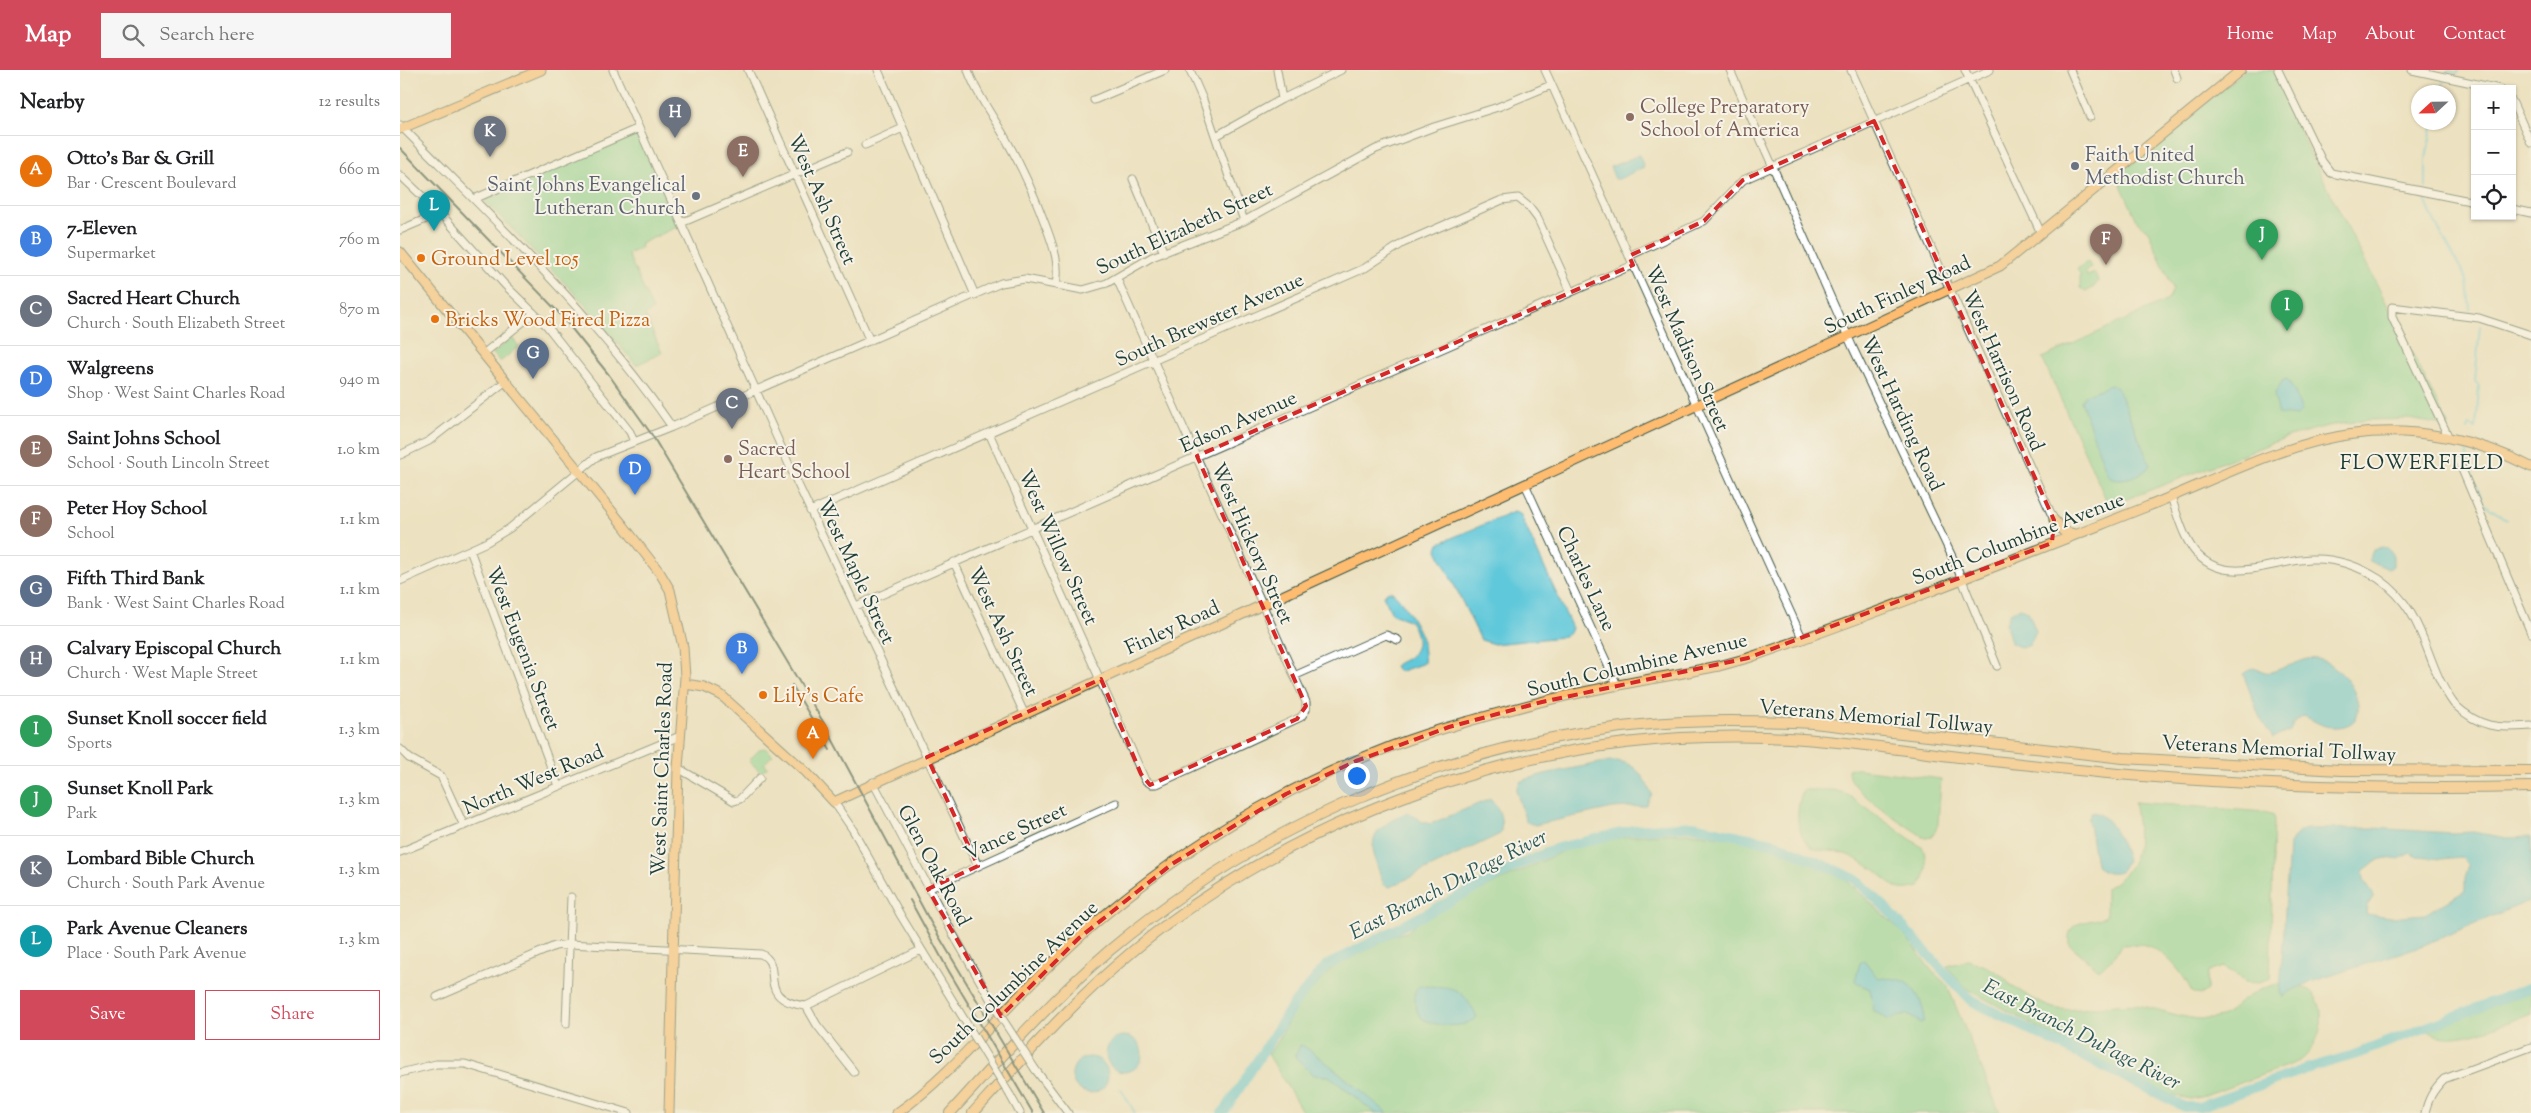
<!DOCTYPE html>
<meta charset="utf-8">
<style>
:root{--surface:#fff;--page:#f6f6f6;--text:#202124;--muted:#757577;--line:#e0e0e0;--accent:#d1495b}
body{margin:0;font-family:"Sorts Mill Goudy",serif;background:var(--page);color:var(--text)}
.controls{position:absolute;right:15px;top:15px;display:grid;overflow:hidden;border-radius:0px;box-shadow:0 1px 4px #0004}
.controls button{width:45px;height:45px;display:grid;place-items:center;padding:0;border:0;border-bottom:1px solid var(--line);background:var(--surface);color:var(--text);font:25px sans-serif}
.compass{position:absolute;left:2011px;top:15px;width:45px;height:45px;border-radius:50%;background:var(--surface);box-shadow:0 1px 4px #0004;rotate:248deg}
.you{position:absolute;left:956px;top:705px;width:18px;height:18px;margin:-12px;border:4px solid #fff;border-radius:50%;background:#1a73e8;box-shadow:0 0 0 8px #1a73e833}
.badge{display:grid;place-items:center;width:32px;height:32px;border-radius:50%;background:var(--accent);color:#fff;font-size:16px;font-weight:700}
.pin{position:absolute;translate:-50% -41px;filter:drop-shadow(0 1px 2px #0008)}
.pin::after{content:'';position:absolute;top:26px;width:18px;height:15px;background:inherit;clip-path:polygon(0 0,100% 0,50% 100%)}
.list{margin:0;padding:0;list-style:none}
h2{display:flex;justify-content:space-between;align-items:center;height:65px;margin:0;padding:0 20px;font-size:21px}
h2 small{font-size:16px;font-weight:400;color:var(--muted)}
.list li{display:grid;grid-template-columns:32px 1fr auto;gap:15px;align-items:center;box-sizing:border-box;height:70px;padding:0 20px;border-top:1px solid var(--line)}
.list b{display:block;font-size:19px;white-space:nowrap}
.list p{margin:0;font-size:16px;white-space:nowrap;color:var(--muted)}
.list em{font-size:16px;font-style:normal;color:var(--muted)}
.actions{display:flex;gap:10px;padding:15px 20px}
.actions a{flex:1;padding:11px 0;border:1px solid var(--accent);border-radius:0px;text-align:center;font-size:18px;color:var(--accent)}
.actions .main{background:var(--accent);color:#fff}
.icon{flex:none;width:28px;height:28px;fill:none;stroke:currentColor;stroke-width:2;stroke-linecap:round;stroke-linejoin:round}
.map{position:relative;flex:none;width:2131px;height:1043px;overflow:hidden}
header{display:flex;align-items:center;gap:30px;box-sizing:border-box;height:70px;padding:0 25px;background:var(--accent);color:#fff}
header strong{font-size:24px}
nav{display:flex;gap:28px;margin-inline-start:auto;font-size:18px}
.search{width:350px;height:45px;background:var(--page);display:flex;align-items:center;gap:12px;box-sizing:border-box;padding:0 18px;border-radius:0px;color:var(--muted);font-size:19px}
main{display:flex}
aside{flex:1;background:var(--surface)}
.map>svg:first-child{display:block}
.green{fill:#83d698;stroke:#518a66}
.water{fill:#5ec8da;stroke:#3e8287;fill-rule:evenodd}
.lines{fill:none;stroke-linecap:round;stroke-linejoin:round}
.stream{stroke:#5ec8da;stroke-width:2}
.river{stroke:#5ec8da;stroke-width:10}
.minor-casing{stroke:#3e5649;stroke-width:9}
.major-casing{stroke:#3e5649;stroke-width:11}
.highway-casing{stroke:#3e5649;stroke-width:12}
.minor{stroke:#fff;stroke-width:7}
.major{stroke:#febc70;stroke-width:9}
.highway{stroke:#febc70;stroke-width:10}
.rail{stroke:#1f3d34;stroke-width:2}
.minor-bridge-casing{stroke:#3e5649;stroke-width:9;stroke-linecap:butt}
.minor-bridge{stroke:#fff;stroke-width:7}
.marked{fill:none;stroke:#d62828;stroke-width:4;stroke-dasharray:10 6;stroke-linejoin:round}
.education-dot{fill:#8d6e63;stroke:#f7f3e8;stroke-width:2}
.worship-dot{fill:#6b7280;stroke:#f7f3e8;stroke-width:2}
.food-dot{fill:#e8710a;stroke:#f7f3e8;stroke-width:2}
.labels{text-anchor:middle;stroke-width:4;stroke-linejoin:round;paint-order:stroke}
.education-label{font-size:20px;fill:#785e54;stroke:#f7f3e8;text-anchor:start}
.worship-label{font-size:20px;fill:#5b616d;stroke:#f7f3e8;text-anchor:start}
.street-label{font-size:20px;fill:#1f3d34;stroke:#f7f3e8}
.food-label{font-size:20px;fill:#c56008;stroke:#f7f3e8;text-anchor:start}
.neighbourhood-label{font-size:21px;letter-spacing:1px;fill:#1f3d34;stroke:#f7f3e8}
.water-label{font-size:21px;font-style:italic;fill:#2c5955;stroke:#f7f3e8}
</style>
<header>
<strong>Map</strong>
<div class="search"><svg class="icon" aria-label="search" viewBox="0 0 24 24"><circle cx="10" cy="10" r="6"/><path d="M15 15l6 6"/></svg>Search here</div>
<nav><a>Home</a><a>Map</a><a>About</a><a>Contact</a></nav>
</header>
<main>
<aside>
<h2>Nearby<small>12 results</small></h2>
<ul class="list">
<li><span class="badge" style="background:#e8710a">A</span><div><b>Otto's Bar &amp; Grill</b><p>Bar · Crescent Boulevard</p></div><em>660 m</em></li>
<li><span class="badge" style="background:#3f7fe0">B</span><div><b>7-Eleven</b><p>Supermarket</p></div><em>760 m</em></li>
<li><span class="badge" style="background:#6b7280">C</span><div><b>Sacred Heart Church</b><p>Church · South Elizabeth Street</p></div><em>870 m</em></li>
<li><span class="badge" style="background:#3f7fe0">D</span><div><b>Walgreens</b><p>Shop · West Saint Charles Road</p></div><em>940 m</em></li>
<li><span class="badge" style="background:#8d6e63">E</span><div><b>Saint Johns School</b><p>School · South Lincoln Street</p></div><em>1.0 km</em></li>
<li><span class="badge" style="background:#8d6e63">F</span><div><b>Peter Hoy School</b><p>School</p></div><em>1.1 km</em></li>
<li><span class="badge" style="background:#5c6f8a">G</span><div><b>Fifth Third Bank</b><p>Bank · West Saint Charles Road</p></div><em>1.1 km</em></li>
<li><span class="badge" style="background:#6b7280">H</span><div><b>Calvary Episcopal Church</b><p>Church · West Maple Street</p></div><em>1.1 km</em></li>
<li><span class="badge" style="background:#2e9e5b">I</span><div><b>Sunset Knoll soccer field</b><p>Sports</p></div><em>1.3 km</em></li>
<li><span class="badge" style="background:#2e9e5b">J</span><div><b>Sunset Knoll Park</b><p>Park</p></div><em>1.3 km</em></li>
<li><span class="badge" style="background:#6b7280">K</span><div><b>Lombard Bible Church</b><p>Church · South Park Avenue</p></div><em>1.3 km</em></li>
<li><span class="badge" style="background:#0f9aa8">L</span><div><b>Park Avenue Cleaners</b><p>Place · South Park Avenue</p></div><em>1.3 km</em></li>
</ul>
<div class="actions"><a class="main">Save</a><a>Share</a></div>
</aside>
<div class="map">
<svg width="2131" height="1043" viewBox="0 0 2131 1043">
<rect width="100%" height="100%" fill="#f7f3e8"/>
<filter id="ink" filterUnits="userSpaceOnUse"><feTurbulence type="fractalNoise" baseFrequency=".02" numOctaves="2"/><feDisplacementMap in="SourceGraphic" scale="10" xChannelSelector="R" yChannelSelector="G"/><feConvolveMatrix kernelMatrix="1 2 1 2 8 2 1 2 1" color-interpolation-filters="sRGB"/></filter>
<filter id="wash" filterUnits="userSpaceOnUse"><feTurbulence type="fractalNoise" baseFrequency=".0096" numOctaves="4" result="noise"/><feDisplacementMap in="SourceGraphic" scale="20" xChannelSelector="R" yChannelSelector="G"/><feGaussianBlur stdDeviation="1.12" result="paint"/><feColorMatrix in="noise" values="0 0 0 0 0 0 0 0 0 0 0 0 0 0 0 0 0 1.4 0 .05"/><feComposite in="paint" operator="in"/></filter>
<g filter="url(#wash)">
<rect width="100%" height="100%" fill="#ece1c0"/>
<path class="green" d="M1846,0h28l35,81 140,275 -41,-7 -41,1 -39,6 -38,10 -181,70 -67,-148 126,-58 5,-11 -25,-58 -10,-8 -21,-47z
M237,63l42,93 -39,18 1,4 -13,6 25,56 -8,5 17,38 -26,12 -56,-66 -96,-99z
M1688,191l3,7 -6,3 2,5 8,-3 3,8 -4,6 -8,5 -6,-4v-14l-3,-5z
M112,268l7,8 -19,16 -7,-9z
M365,678l8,7 -9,9 4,3 -7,5 -10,-9 -1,-4 10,-10z
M1451,698l90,11 -3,45 -6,13 -7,1 -9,-6c-16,-11 -71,-44 -68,-63z
M1403,720h30l12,3 78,55c5,14 5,27 -4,39 -25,7 -25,-2 -43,-16 -7,-5 -26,-16 -34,-18 -13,-4 -27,1 -36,-11 -12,-17 -9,-34 -3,-52z
M1734,732l131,10 9,3 -4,164 -11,4 -14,-1 -9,-8 -13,-7 -15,5 -1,18 -7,5 -8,-3c-9,-19 -26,-41 -47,-47 -7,-2 -16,0 -24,0l-7,12 -15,13 -30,-26c-3,-26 19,-20 37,-28v-28c36,-20 35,-49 28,-86z
M1293,763l64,9 30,10 57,26 59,55 29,38 15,14 53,128h-697l-35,-59 10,-13 17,-33 37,-40 63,-33 12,-3 15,-14 139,-66c43,-16 86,-18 132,-19z
M1568,890c17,5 33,11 43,26 14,7 32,21 48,23 25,3 51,-7 76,-4 28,3 57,20 86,12 6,-2 9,-7 14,-11 16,-13 39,-26 59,-22 40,7 31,59 6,77l-95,35 -14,3 -20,-4 -39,-17 -167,-90 -18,-22z
M2131,922v21c-27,10 -78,36 -103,18z"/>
<path class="water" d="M1239,85l5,12 -25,12h-4l-5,-12z
M1887,309l7,11 8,21 -5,5 -18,-2 -5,-19 9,-15z
M1711,315l7,4 32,76c-5,11 -36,20 -43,9l-26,-73 4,-6z
M1114,442l6,2 52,114 -2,5 -8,4 -68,7 -13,-4 -44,-90 1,-5 4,-3z
M1982,477l6,1 5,6v12l-4,3 -20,-8 4,-11z
M989,521c9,0 33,42 34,52 0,6 2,13 1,20l-25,9 -4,-6c4,-4 9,-5 13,-8 14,-10 10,-26 1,-38l-17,-6 -9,-19z
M1620,538l8,3 8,20 -6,14 -8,3 -11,-5 -5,-19 4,-11z
M1907,589c37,-7 80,71 25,68 -11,0 -19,-8 -29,-11l-9,6 -4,9 -17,7 -13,-20 -17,-44 10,-6 16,5z
M1210,691c24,-1 32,13 42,33l-6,12 -33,2 -78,17 -9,-3 -10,-32 5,-9 23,-7z
M1090,729c10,7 14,24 10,35l-110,53 -6,-2c-16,-42 -19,-53 24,-73l13,9 9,3z
M1691,742c19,0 32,33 36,49l-7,11c-10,3 -18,1 -24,-8l-8,-45z
M1973,758l78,5 22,-1 34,6 24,-1v63l-107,45 -110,36 -26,11 -5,6 -3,-6 9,-146c5,-9 8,-14 17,-17zM2010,783l7,4 24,2 20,-2 8,9 -4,11v14l-40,23 -33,3 -26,-3 1,-8 7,-10 -10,-17 -1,-8 14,-11 10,-2 11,2z
M1464,890l13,17c7,2 14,1 21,2 16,4 29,27 25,43l-2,1 -15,-9 -17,6 -15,-9 -4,-22 -12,-5 -3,-4 5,-17z
M1019,916c35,1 42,-1 58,31 -10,12 -44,10 -55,1 -6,-5 -6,-12 -7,-18 -1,-6 -1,-10 4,-14z
M706 984a18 18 0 1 1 36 0a18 18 0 1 1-36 0Z
M900,975c9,0 74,58 88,68h-13l-46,-37 -16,-1 -18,-18z
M672 1005a18 18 0 1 1 36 0a18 18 0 1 1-36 0Z"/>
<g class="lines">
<path class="stream" d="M2046,4l3,-3 9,2 1,-3
M2040,22l4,-10
M2026,118v-29l7,-37
M2024,127l10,24 33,59 3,30
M2067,359l2,-5 7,5 3,-43 -4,-5 5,-55
M2067,380l1,14 16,40 23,16
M721,1019l14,24"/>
<path class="river" d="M822,1043l4,-4 67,-104 33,-39 193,-101 38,-17 76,-18 60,-4 84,18 78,35 30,28 85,93 215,107h14l113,-40 42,-12 177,-68"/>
</g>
</g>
<g filter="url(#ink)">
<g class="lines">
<defs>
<path id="minor" d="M213,0l182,408 183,388
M348,0l122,271
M478,0l97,225
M568,0c9,26 26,47 39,71 16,28 29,58 40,88 7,19 13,36 9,56
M790,0l13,30 41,121
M1145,0l258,570
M1330,0l123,278 103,217 41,101
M1451,0l203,450
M1565,0l76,163
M1670,0l20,47
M1774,0l3,8
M1878,0l44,91 9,12 144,29
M2012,0l88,19
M882,29l59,-29
M694,30l71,-30
M2112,31l19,42
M0,55c95,96 195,190 272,302
M816,66l66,-37 -5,-29
M465,75l38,-17
M0,105l40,38 65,72 42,41 83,106 4,10
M733,109l31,74
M74,129l165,-71
M2112,139l19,4
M281,153l166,-71
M0,160l40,-17
M1229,186l75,-35 39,-41 247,-110
M83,284l51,-41
M589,363l156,347 6,4h6l144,-67 5,-7v-8l-189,-423
M2049,368l-57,-121v-10l87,11 52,17
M0,385l29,-14 77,-60
M2058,390l73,173
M1125,414l93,203
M1771,427c7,19 13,44 27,58 31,31 77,5 113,4 24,-1 48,7 68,20 49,34 44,83 75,125 27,25 43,24 77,22
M410,441l555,-243 38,-25 99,-43 16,-2 11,9 9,12 33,73
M70,480l88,236
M554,492l70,151
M0,511l87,-39 23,-14 86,-71 76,-30 329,-144 24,-4 58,11 24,-7 45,-26 92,-36 132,-72 58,-22 64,-20 53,-22
M456,536l777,-341
M894,606l92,-41 12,5
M0,679l9,9 32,18 23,50
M278,698l56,33 6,-2 20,-21
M473,712l80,152 43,75
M434,732l19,28 48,86 72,118
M0,782l280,-116
M528,819l188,-86
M37,927l118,-51 14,-2 192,10c25,12 -8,45 45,52l115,-56
M406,936l11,19 37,47
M166,954l5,-127
M635,999l33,44
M0,1003l36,-9h29l164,49
M610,1025l10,18
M2025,1043c3,-14 8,-23 19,-34l87,-32"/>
<path id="major" d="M0,59l141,-59
M0,182l223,273 37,48 10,17 13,57 2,30 -7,91 -9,345
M1654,450l9,11 12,3
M285,614l19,3 17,8 85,77 28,30 1166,-536 241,-196
M497,1043c40,-28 72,-64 105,-99 33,-35 67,-69 104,-100 85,-71 183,-129 286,-168 48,-18 98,-31 148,-44 59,-15 120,-24 179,-36l29,-8c134,-46 266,-99 398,-151 66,-26 137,-64 208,-73 60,-8 124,5 177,33"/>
<path id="highway" d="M550,1043c51,-56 102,-114 160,-163 140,-117 309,-194 490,-220 71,-11 142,-10 213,-7l310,35 218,12 190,1
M573,1043c60,-66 120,-134 193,-188 172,-127 387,-195 600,-188 62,2 123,11 185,19 55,7 111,12 167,18 137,12 276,16 413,13"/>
</defs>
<use href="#minor" class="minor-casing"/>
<use href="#major" class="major-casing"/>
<use href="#highway" class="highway-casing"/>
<use href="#minor" class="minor"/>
<use href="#major" class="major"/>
<use href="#highway" class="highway"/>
<path class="rail" d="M0,78l160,166 49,61 43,60 170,285 109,203 113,190
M392,615l38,65
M510,830l37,68 86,145"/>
<defs>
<path id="minor-bridge" d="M596,939l39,60
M573,964l37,61"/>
</defs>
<use href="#minor-bridge" class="minor-bridge-casing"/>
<use href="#minor-bridge" class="minor-bridge"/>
</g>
</g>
<path d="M0 0H2131V1043H0ZM1474,51l180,399 -2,23 -304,115 -206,44 -93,25 -93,34 -70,33 -114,70 -93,74 -78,78 -73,-127 50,-23 -51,-109 174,-78 40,95 9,11 147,-66 9,-13 -109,-250 436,-191 -4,-9 75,-35 39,-41z" fill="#ece1c0" fill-opacity=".55" fill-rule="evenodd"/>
<path class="marked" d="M1474,51l180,399 -2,23 -304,115 -206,44 -93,25 -93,34 -70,33 -114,70 -93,74 -78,78 -73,-127 50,-23 -51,-109 174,-78 40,95 9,11 147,-66 9,-13 -109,-250 436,-191 -4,-9 75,-35 39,-41z"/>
<g class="education-dot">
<circle cx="1230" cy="47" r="5"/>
<circle cx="328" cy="389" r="5"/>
</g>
<g class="worship-dot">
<circle cx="1675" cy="96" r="5"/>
<circle cx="296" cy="126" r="5"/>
</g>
<g class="food-dot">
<circle cx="21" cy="188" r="5"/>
<circle cx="35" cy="249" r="5"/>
<circle cx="363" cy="625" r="5"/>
</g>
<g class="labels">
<g class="education-label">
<text x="1240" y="43">College Preparatory<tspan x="1240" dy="23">School of America</tspan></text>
<text x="338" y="385">Sacred<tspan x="338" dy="23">Heart School</tspan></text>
</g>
<g class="worship-label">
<text x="1685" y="91">Faith United<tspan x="1685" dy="23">Methodist Church</tspan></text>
<text x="286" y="121" text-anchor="end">Saint Johns Evangelical<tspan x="286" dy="23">Lutheran Church</tspan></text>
</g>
<g class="street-label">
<text transform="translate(423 129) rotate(66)" y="7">West Ash Street</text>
<text transform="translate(784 158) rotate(-25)" y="7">South Elizabeth Street</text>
<text transform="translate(1497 224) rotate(-25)" y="7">South Finley Road</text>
<text transform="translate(809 249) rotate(-24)" y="7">South Brewster Avenue</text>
<text transform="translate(1288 278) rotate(66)" y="7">West Madison Street</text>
<text transform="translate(1604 300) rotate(66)" y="7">West Harrison Road</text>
<text transform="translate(1503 343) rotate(65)" y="7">West Harding Road</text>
<text transform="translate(838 351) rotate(-24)" y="7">Edson Avenue</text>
<text transform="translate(1618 468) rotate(-21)" y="7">South Columbine Avenue</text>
<text transform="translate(853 473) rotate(66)" y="7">West Hickory Street</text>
<text transform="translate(659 477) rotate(66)" y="7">West Willow Street</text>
<text transform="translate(457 501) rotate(65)" y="7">West Maple Street</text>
<text transform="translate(1187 508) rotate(65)" y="7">Charles Lane</text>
<text transform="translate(772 557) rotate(-25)" y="7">Finley Road</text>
<text transform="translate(604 561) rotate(65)" y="7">West Ash Street</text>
<text transform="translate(124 578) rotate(69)" y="7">West Eugenia Street</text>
<text transform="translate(1237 594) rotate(-13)" y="7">South Columbine Avenue</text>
<text transform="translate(1476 646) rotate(5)" y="7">Veterans Memorial Tollway</text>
<text transform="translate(1879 678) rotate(3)" y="7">Veterans Memorial Tollway</text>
<text transform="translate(261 699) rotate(-88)" y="7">West Saint Charles Road</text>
<text transform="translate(133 709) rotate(-23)" y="7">North West Road</text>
<text transform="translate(615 761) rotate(-25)" y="7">Vance Street</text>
<text transform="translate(535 795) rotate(62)" y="7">Glen Oak Road</text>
<text transform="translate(613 912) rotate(-44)" y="7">South Columbine Avenue</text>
</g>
<g class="food-label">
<text x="31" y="195">Ground Level 105</text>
<text x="45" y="256">Bricks Wood Fired Pizza</text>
<text x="373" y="632">Lily's Cafe</text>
</g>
<g class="neighbourhood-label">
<text x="2022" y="399">FLOWERFIELD</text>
</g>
<g class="water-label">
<text transform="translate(1048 814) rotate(-27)" y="7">East Branch DuPage River</text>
<text transform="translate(1682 964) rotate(27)" y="7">East Branch DuPage River</text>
</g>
</g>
</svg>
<div class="controls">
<button>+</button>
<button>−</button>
<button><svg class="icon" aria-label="locate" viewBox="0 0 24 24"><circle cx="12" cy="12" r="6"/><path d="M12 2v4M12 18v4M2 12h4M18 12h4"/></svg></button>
</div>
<svg class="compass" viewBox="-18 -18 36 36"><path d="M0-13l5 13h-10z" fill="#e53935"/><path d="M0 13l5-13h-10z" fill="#757577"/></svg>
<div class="you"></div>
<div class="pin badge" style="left:413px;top:689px;background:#e8710a">A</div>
<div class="pin badge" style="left:342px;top:604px;background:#3f7fe0">B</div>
<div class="pin badge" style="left:332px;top:359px;background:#6b7280">C</div>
<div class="pin badge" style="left:235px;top:425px;background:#3f7fe0">D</div>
<div class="pin badge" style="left:343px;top:107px;background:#8d6e63">E</div>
<div class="pin badge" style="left:1706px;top:195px;background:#8d6e63">F</div>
<div class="pin badge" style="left:133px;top:309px;background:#5c6f8a">G</div>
<div class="pin badge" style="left:275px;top:68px;background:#6b7280">H</div>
<div class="pin badge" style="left:1887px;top:261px;background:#2e9e5b">I</div>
<div class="pin badge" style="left:1862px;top:190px;background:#2e9e5b">J</div>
<div class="pin badge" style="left:90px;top:87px;background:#6b7280">K</div>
<div class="pin badge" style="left:34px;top:161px;background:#0f9aa8">L</div>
</div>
</main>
